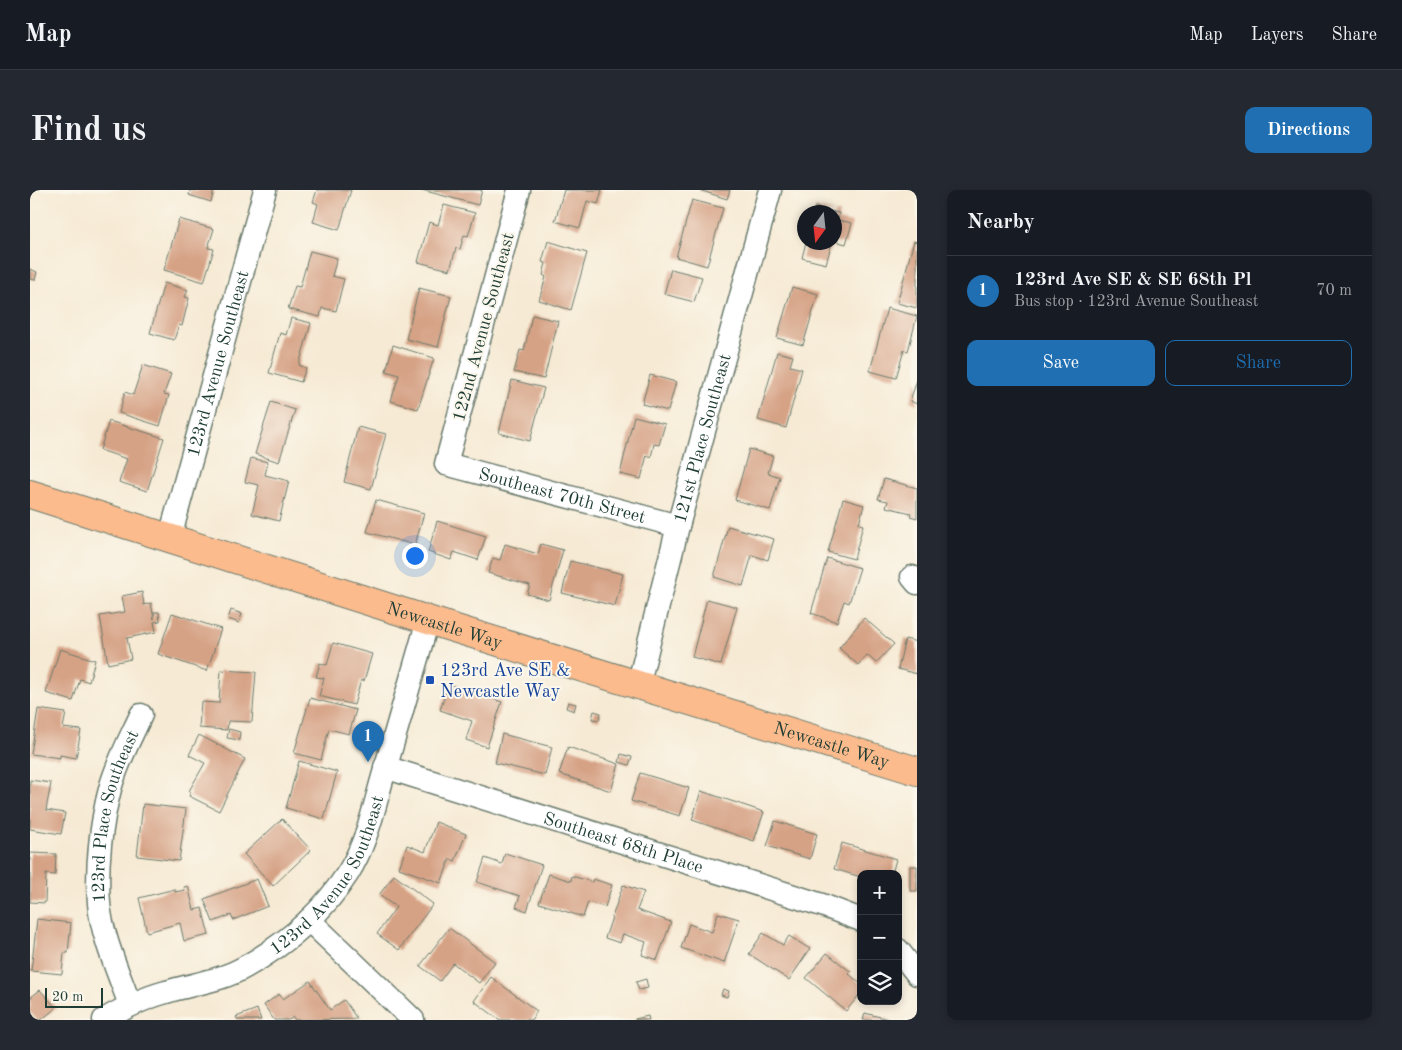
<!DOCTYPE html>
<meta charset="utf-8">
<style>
:root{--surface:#171b24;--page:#242831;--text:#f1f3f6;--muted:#9ea1a6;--line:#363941;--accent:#1f6fb2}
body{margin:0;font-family:"Old Standard TT",serif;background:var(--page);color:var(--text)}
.controls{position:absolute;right:15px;bottom:15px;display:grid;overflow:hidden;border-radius:10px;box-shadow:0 2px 8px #0003}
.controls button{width:45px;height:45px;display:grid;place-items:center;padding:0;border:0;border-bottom:1px solid var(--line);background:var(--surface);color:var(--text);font:25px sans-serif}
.compass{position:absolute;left:767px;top:15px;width:45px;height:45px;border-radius:50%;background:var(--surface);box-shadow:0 2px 8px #0003;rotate:195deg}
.scale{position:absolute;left:15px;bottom:12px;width:58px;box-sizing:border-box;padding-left:5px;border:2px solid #1f3d34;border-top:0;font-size:14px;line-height:18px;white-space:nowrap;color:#1f3d34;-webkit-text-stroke:4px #fbf7ec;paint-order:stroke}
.you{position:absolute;left:384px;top:365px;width:18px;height:18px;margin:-12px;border:4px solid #fff;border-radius:50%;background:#1a73e8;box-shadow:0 0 0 8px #1a73e833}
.badge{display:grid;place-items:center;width:32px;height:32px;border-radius:50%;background:var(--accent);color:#fff;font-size:16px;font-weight:700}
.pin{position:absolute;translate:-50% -41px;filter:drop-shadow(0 1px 2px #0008)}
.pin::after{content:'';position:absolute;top:26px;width:18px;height:15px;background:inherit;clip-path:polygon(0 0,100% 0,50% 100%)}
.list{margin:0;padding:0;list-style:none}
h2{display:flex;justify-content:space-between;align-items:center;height:65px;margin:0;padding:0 20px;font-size:21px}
h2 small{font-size:16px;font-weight:400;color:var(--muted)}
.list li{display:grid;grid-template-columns:32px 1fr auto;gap:15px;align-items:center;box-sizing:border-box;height:70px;padding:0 20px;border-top:1px solid var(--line)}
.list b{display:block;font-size:19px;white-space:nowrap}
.list p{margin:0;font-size:16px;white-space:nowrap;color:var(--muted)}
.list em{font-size:16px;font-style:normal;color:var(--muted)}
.actions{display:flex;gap:10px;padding:15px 20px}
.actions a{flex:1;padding:11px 0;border:1px solid var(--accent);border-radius:10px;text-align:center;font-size:18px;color:var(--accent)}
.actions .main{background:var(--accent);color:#fff}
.icon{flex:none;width:28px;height:28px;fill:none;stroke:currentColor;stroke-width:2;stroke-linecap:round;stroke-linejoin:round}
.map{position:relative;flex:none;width:887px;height:830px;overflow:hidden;border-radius:10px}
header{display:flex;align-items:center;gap:30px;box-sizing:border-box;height:70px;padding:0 25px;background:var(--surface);border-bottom:1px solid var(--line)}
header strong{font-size:24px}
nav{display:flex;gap:28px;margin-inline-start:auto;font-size:18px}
.intro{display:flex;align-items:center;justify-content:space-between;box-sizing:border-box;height:120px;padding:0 30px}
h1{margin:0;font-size:35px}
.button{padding:12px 22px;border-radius:10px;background:var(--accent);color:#fff;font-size:18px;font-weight:700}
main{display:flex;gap:30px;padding:0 30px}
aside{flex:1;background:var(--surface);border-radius:10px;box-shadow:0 2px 8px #0003}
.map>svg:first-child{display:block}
.building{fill:#d6a285}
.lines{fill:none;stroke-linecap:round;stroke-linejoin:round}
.minor-casing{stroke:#6a7a6c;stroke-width:25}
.major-casing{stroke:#6a7a6c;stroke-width:30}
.minor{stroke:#fff;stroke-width:22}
.major{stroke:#fbbb8d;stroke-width:28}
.transit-dot{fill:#1a4fb4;stroke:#fbf7ec;stroke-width:2}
.labels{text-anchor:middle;stroke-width:4;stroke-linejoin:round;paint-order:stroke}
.street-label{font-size:18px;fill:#1f3d34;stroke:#fbf7ec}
.transit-label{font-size:18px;fill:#164399;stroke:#fbf7ec;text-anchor:start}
</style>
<header>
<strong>Map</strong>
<nav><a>Map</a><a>Layers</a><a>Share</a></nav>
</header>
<div class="intro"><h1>Find us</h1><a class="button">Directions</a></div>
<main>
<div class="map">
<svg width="887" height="830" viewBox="0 0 887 830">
<rect width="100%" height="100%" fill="#fbf7ec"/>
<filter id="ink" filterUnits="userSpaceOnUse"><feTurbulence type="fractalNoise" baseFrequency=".02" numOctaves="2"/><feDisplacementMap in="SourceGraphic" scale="10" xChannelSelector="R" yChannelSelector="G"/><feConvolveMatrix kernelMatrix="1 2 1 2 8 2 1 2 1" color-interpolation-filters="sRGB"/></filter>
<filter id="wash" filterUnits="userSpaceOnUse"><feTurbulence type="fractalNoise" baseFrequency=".0096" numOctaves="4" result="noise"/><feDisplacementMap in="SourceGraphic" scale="20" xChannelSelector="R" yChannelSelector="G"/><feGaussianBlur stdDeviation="1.12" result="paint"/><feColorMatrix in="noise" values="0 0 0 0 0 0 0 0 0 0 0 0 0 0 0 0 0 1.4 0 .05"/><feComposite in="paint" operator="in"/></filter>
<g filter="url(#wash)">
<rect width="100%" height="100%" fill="#f6ead4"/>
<g id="blocks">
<path class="building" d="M160,0h24l-3,12 -22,-7z
M287,0h34l-12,40 -26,-8 5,-18 -5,-2z
M392,0h60l-4,15z
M534,0h38l-4,14 -11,-3 -7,27 -25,-7z
M669,0h31l-3,9z
M662,10l31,8 -16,58 -31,-9z
M414,15l31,8 -7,23 -4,-1 -4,14 -4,-1 -6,22 -32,-8 11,-40 9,3z
M785,17l19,5h-20z
M804,22l5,1 -1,7 14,3 -6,21 -12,-3z
M149,29l35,10 -6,19 6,1 -10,33 -40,-12z
M518,51l39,12 -16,57 -32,-10 7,-23 -3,-2 3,-12 -4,-1z
M884,51l3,1v66l-20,-5z
M776,52h26l-6,22 -24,-6z
M280,61l27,7 -5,18 12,3 -8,32 -14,-3 -2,9 -32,-8 7,-23 5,1z
M0,79l7,3 -2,8 -5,-1z
M641,79l31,8 -8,25 -30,-8z
M134,93l24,7 -3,7 4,1 -7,28 -3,-1 -5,15 -24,-7z
M762,97l26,7 -15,51 -26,-7z
M389,98l32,8 -13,51 -32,-8z
M857,118l30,8 -9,35 -4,-1 -8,28 -26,-7z
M502,125l26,6 -14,58 -30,-7 6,-22 4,1z
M261,128l20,5 -12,42 7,3 -5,14 -32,-9 11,-40 6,2z
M363,155l41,13 -16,51 -27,-8 8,-26 -13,-4z
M747,162l16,4 -3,10 12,3 -16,59 -28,-8z
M113,175l28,9 -7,20 5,1 -9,31 -41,-13 6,-21 8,3z
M620,185l26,7 -8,29 -26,-7z
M482,190l32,8 -14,53 -31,-8z
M887,190v24l-7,-3z
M241,212l24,8 -16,52 -24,-8z
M604,226l31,8 -6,21 -5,-1 -3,13 -4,-2 -6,24 -21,-5z
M79,231l55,17 -17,53 -28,-9 8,-23 -27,-9z
M328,237l28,7 -15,55 -27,-7z
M719,259l24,7 -5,17 12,4 -10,33 -35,-10z
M221,268l17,4 -3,13 24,6 -10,40 -27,-7 7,-29 -14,-3z
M854,289l33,9v30l-7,-2 1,-3 -25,-6 2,-6 -10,-2z
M813,309l21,6 -5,19 4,1 -9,34 -26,-7z
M346,310l48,13 -9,32 -48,-13z
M407,331l49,15 -8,24 -24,-8 -3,8 -23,-8z
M698,336l46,13 -6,21 -16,-5 -9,31 -29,-9z
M475,354l33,10 3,-10 22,6 -14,50 -22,-6 3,-9 -42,-12 5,-15 7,2z
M797,368l33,10 -11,35 -5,-2 -7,21 -26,-9z
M540,371l53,13 -8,32 -53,-13z
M112,402l2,13 7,-2 3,16v-7h5l1,9 -6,1 2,10 -29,6 4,21 -23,5 -8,-48 25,-4 -3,-16z
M677,409l30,8 -16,58 -29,-8z
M201,420l11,4 -3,9 -11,-4z
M142,423l49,16 -14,42 -49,-17z
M834,428l30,26 -18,19 -9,-8 -9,10 -19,-17z
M875,449l12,3v32l-19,-5z
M303,453l39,11 -8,27 -3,-1 -7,25 -35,-9 5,-18 -8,-1 4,-14 7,2z
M30,459l35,11 -6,22 -9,-3 -7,22 -27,-8z
M191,480l35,2 -4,50 -24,-1 -1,9 -28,-2 2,-26 18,1z
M419,494l53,18 -15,45 -21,-7 6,-19 -32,-11z
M280,508l46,12 -7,24 -20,-5 -8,31 -27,-7z
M538,512l8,2 -2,7 -8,-3z
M8,519l28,4 -3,15 18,2 -5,28 -16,-3v3l-29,-4z
M564,521l7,2 -2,7 -7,-1z
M199,539l11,3 -1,8 -12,-2z
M472,544l50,13 -7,28 -50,-12z
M169,545l46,24 -26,52 -30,-15 2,-4 -2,-1 16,-28 -16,-8z
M538,557l51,17 -8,27 -52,-17z
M591,564l11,3 -3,8 -10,-3z
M269,571l38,11 -13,47 -38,-11z
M610,583l49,15 -9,28 -49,-15z
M0,590l21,3 -5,27 19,3 -4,21 -31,-5z
M671,601l63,21 -10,29 -62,-21z
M113,614l43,5 -7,52 -42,-5z
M252,629l29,31 -38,36 -29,-32z
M745,631l42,13 -7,25 -43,-13z
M406,632l30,12 -11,27 -5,-2 -9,24 -42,-15 8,-23 18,7z
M812,653l54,16 -4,15h-31v3l-27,-8z
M0,663l26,1 -1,21 -9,-1 -1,29 -15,-1z
M475,663l37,12 -15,46 -11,-4 4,-11 -43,-14 8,-24 17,6z
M880,676h7v25h-7z
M519,684l22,7 1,-5 20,6 1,-3 19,6 -7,22 -17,-5 -5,15 -44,-14z
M364,685l39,29 -34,46 -22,-16 19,-27 -17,-12z
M227,689l11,27 -35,14 -2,-5 -18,7 -9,-23z
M593,695l21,7 -7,18 34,12 -14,38 -15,-5 4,-13 -23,-8 -3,9 -15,-5z
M158,696l6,24 8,-2 7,27 -25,6 -4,-18 -33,9 -8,-34 36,-9v3l10,-2 -1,-3z
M688,723l21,6 -15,44 -43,-15 8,-24 23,8z
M7,729l34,4 -3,30h-4l-2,21 -31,-3z
M419,738l46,34 -16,21 -26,-20 -13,18 -20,-15z
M733,743l20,12 6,-9 21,13 -21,31 -40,-26z
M797,763l24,19 -2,2 12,10v9l-15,18 -40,-33z
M461,787l46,34 -6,9h-31l-26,-19z
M616,789l2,9 -9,2 -3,-8z
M280,791l20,29 14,-10 13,19 -62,1 -2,-3 -4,3h-15l-10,-15 15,-11 4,5z
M693,799l6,2 -2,6 -6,-2z
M10,800l16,18 -15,12h-4l-7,-8v-14z
M227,819l4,11h-23l-2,-3z
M835,823l23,6v1h-25z
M618,826l1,4h-14v-1z"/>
</g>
</g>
<g filter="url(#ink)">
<use href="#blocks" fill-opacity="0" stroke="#6a7a6c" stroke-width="1"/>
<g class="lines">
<defs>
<g id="minor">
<path id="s1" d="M489,0l-73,274 232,62"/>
<path id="s2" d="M140,347l95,-347"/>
<path d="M882,387l5,6"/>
<path id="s3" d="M608,496l40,-160 92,-336"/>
<path id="s4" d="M355,577l437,138 39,15"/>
<path d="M279,730l104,100"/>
<path d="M868,760l19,24"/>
<path id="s5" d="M100,815c-11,-31 -29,-71 -31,-102 -3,-36 2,-80 11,-114 7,-26 20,-50 31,-74"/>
<path id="s6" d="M74,830c20,-12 39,-22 62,-28 26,-8 55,-11 79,-25 41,-23 78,-55 103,-94 19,-30 26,-66 36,-100 15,-51 29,-102 44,-153"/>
</g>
<g id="major">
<path id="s7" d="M0,304l420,133 467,144"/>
</g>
</defs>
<use href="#minor" class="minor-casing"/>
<use href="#major" class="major-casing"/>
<use href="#minor" class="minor"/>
<use href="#major" class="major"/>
</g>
</g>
<rect class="transit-dot" x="395" y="485" width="10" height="10" rx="2.5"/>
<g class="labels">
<g class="street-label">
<text transform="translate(453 137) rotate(-75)" y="6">122nd Avenue Southeast</text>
<text dy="6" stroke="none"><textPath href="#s2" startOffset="180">123rd Avenue Southeast</textPath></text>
<text dy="6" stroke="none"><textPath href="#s3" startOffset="256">121st Place Southeast</textPath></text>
<text dy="6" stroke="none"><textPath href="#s1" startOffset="404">Southeast 70th Street</textPath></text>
<text dy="6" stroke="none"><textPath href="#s7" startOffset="435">Newcastle Way</textPath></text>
<text dy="6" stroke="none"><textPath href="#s7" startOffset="840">Newcastle Way</textPath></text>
<text dy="6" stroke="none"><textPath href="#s5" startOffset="196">123rd Place Southeast</textPath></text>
<text dy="6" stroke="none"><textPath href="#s4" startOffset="250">Southeast 68th Place</textPath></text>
<text dy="6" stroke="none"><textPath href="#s6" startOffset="279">123rd Avenue Southeast</textPath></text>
</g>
<g class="transit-label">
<text x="410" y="486">123rd Ave SE &amp;<tspan x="410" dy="21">Newcastle Way</tspan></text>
</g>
</g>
</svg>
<div class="controls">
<button>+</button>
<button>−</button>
<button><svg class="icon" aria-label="layers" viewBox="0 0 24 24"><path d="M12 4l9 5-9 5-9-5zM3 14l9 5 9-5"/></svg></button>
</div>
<svg class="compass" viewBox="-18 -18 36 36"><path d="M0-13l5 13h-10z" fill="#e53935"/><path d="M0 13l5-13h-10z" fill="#9ea1a6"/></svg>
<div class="scale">20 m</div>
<div class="you"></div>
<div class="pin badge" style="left:338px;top:572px">1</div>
</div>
<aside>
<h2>Nearby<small></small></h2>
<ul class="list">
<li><span class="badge">1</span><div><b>123rd Ave SE &amp; SE 68th Pl</b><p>Bus stop · 123rd Avenue Southeast</p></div><em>70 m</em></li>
</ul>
<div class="actions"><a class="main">Save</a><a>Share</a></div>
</aside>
</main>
